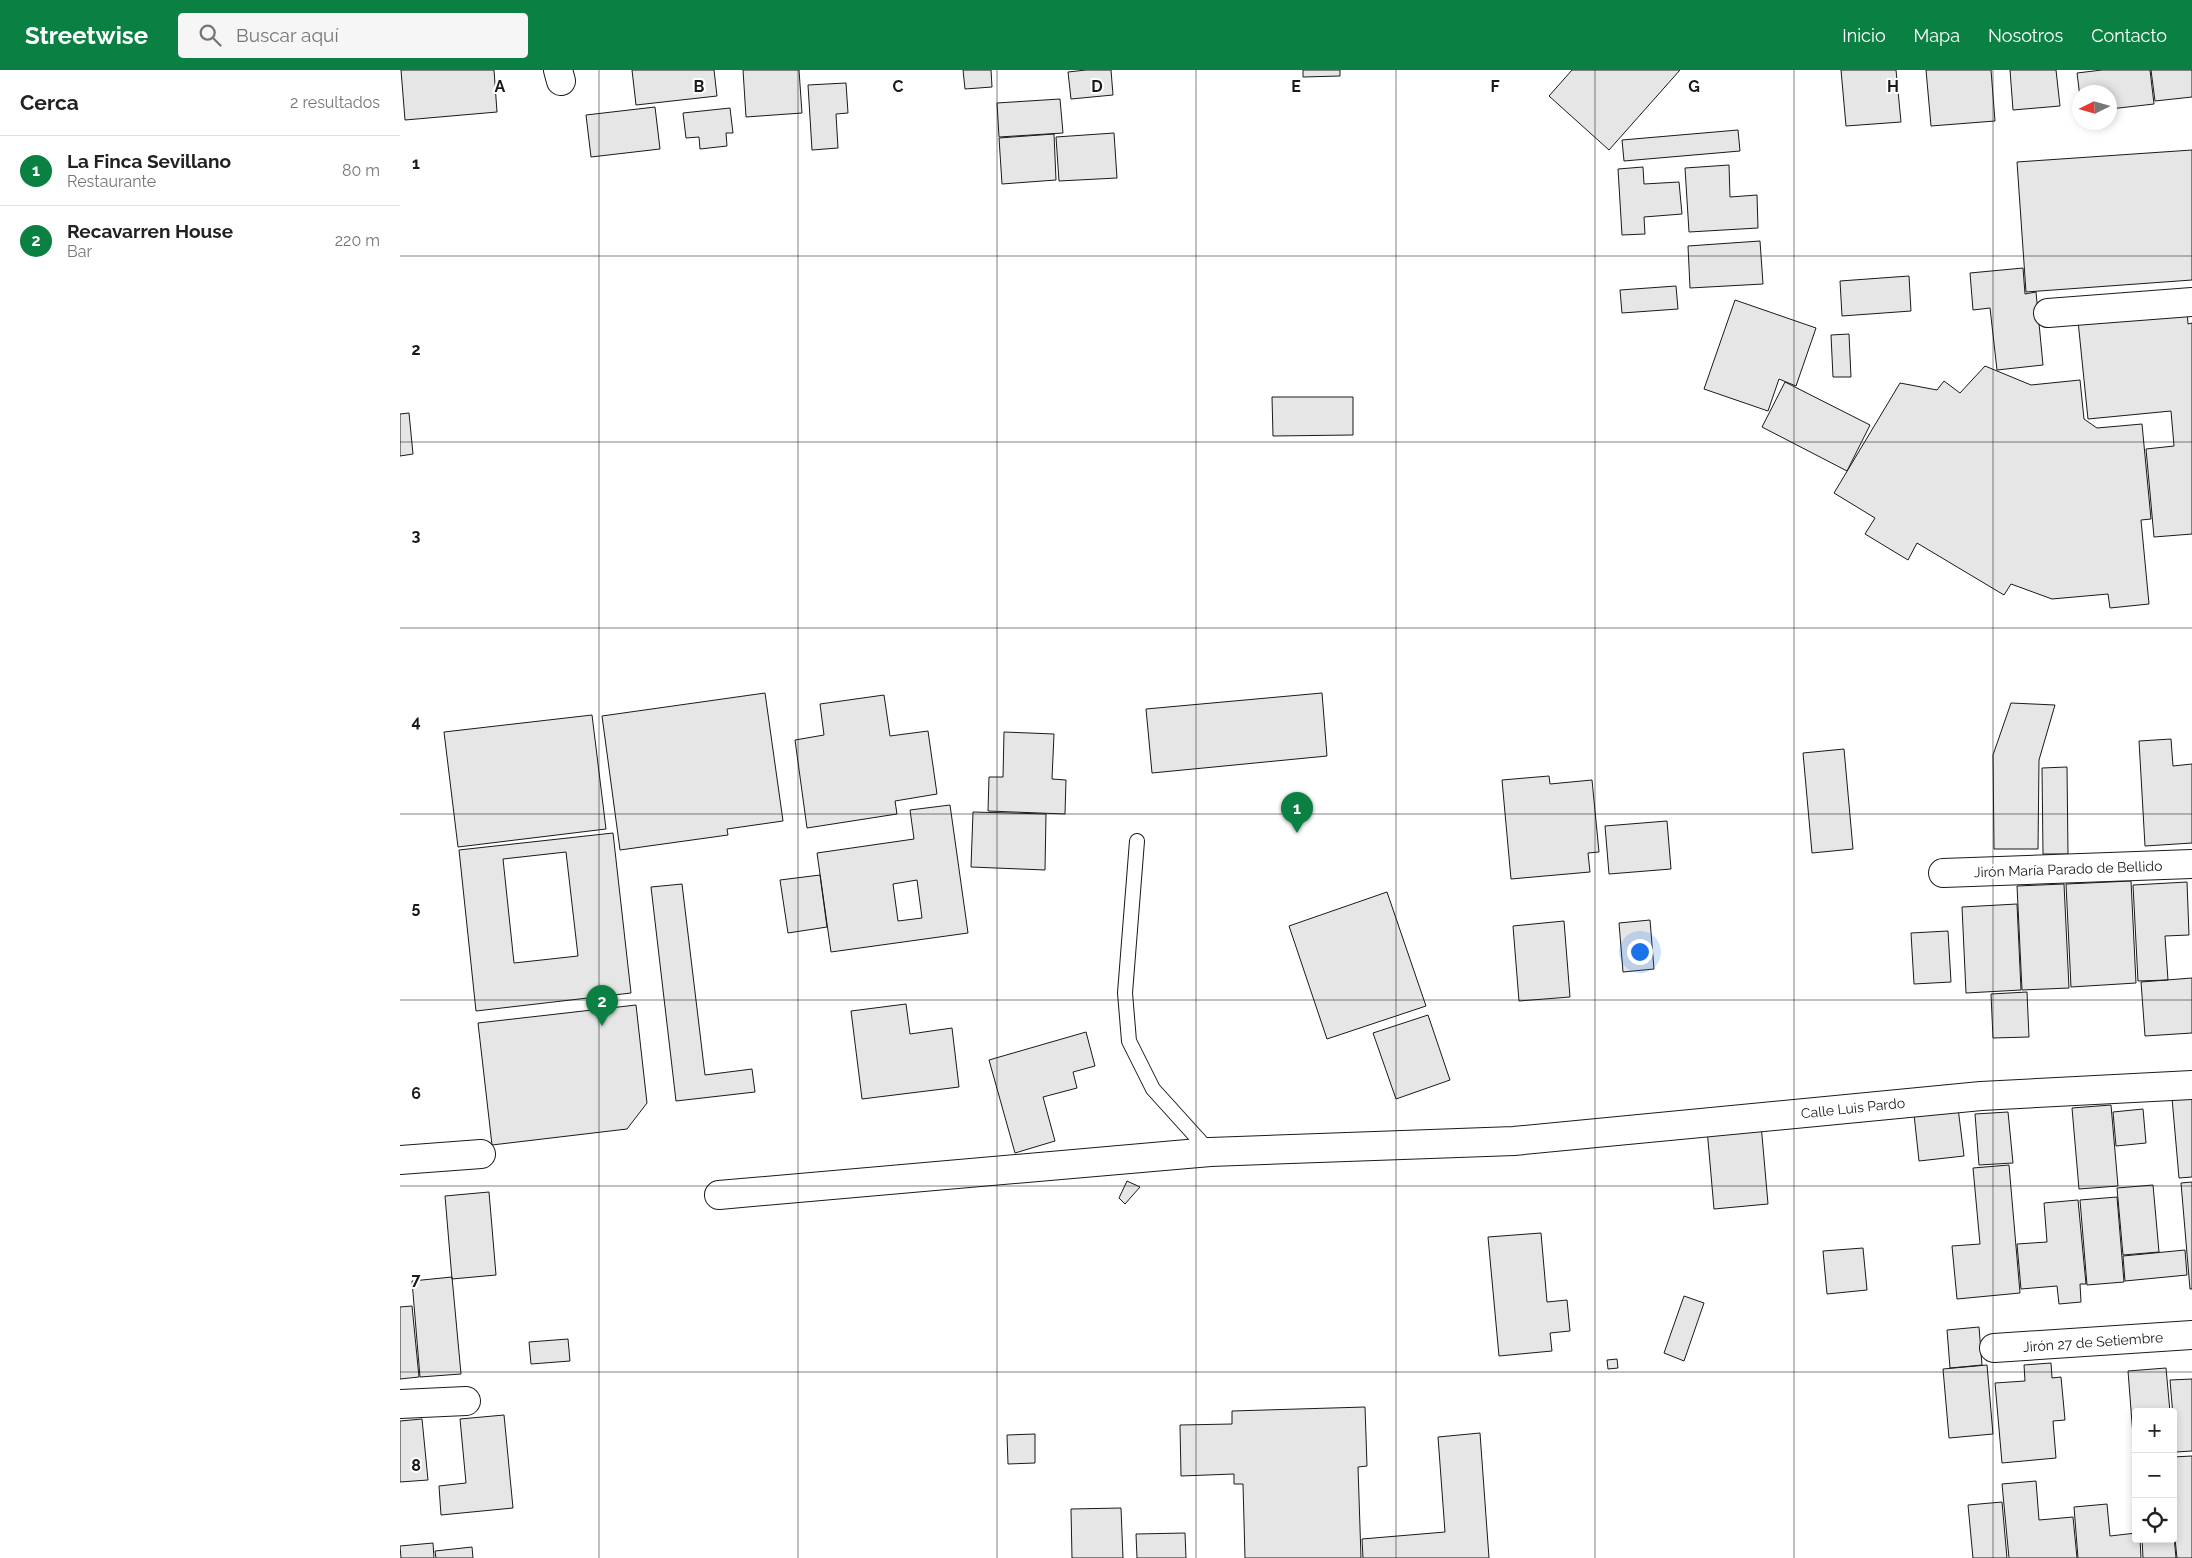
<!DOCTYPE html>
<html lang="es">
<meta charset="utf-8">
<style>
:root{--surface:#fff;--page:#f6f6f6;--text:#222;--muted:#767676;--line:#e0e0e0;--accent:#0b8043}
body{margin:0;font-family:Raleway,sans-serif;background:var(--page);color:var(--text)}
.controls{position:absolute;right:15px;bottom:15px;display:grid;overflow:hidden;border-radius:5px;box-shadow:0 2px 8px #0003}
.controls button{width:45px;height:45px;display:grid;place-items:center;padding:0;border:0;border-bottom:1px solid var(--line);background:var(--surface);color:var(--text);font:25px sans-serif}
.compass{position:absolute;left:1672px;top:15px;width:45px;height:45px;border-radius:50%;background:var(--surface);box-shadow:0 2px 8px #0003;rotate:265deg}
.you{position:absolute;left:1239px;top:881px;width:18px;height:18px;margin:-12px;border:4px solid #fff;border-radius:50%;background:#1a73e8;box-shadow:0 0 0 8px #1a73e833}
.badge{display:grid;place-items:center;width:32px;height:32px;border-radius:50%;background:var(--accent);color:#fff;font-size:16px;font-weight:700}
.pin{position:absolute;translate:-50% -41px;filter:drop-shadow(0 1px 2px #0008)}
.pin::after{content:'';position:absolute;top:26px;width:18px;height:15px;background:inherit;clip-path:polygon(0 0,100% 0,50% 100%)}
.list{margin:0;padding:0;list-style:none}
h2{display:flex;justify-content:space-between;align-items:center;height:65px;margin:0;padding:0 20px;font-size:21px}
h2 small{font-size:16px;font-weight:400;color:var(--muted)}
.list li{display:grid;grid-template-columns:32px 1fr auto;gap:15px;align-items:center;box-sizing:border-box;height:70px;padding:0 20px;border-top:1px solid var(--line)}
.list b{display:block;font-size:19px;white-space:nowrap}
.list p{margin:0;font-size:16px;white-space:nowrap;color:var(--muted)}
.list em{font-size:16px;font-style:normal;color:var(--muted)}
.icon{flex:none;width:28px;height:28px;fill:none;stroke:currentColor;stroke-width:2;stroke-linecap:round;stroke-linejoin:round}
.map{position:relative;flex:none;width:1792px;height:1488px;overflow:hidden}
header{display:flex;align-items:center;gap:30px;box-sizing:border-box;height:70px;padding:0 25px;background:var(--accent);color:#fff}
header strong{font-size:24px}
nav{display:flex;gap:28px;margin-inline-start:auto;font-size:18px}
.search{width:350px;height:45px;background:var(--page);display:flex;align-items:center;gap:12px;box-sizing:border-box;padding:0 18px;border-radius:5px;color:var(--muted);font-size:19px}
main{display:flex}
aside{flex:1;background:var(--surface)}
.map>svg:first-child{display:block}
.building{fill:#e6e6e6;stroke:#1a1a1a;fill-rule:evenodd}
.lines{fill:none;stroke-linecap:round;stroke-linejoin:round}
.service-casing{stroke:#1a1a1a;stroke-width:16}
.minor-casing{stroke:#1a1a1a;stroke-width:30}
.service{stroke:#fff;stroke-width:14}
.minor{stroke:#fff;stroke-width:28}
.grid{fill:none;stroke:#1a1a1a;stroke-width:1;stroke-opacity:0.55}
.labels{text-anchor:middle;stroke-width:4;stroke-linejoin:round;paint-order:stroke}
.street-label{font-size:14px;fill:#1a1a1a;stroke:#fff}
.grid-label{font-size:16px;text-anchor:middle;font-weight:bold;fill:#1a1a1a;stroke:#fff;stroke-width:4;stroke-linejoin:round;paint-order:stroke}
</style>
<header>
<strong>Streetwise</strong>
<div class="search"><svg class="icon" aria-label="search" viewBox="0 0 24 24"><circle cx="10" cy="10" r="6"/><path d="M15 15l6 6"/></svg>Buscar aquí</div>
<nav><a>Inicio</a><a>Mapa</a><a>Nosotros</a><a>Contacto</a></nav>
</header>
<main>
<aside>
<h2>Cerca<small>2 resultados</small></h2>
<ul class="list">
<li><span class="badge">1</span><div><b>La Finca Sevillano</b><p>Restaurante</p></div><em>80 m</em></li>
<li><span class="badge">2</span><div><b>Recavarren House</b><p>Bar</p></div><em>220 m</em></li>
</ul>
</aside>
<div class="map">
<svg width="1792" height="1488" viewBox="0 0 1792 1488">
<rect width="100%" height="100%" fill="#fff"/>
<path class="building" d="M1,0h93l3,42 -92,8z
M232,0h82l3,26 -81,9z
M343,0h56l3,43 -56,4z
M563,0h28l1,17 -27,2z
M686,0h25l2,25 -42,4 -3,-27z
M903,0h37v6l-37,1z
M1172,0h108l-71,80 -60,-54z
M1441,0h55l5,52 -55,4z
M1526,0h65l4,51 -64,5z
M1610,0h46l4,36 -47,4z
M1702,0h48l4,34 -44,5v-17h-30v5l-3,-24z
M1751,0h41v27l-37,4z
M446,13l2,30 -12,1 2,34 -26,2 -4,-65z
M660,29l3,34 -64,4 -2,-34z
M255,37l5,42 -69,8 -5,-42z
M330,38l3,25h-7l1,13 -27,3 -1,-12 -13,1 -3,-25z
M1338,60l2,21 -116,10 -2,-21z
M714,63l3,45 -58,3 -3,-44z
M654,64l2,46 -54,4 -3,-46z
M1792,80v130l-166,12 -9,-130z
M1329,95l1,32 27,-2 1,33 -69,4 -4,-64z
M1243,97l1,17 35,-2 3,32 -38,3 1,17 -23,1 -4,-66z
M1360,171l3,43 -73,4 -2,-42z
M1623,198l2,26 11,-2 7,73 -46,5 -7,-62 -17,2 -3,-37z
M1509,206l2,35 -69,5 -2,-35z
M1276,216l2,23 -56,4 -2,-23z
M1335,230l81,28 -20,58 -17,-7 -11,32 -64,-22z
M1787,241l1,13 4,-1v211l-38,3 -8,-88 28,-3 -3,-35 -83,8 -10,-98z
M1449,264l2,43h-18l-2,-42z
M1585,296l46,19 49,-5 4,39 13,9 45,-4 9,95 -10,1 8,84 -39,4 -2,-14 -56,5 -41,-15 -7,11 -87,-52 -9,17 -43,-26 10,-16 -41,-25 66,-110 37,7 7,-9 16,12z
M1385,312l85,43 -23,46 -85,-44z
M872,327h81v38l-80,1z
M9,343l4,41 -13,2v-42z
M365,623l18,128 -56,8 1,6 -108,15 -18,-134z
M922,623l5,63 -175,17 -6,-64z
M484,625l6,41 38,-5 9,63 -42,7 2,13 -90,14 -12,-88 29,-5 -4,-31z
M1611,633l44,2 -16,55 -1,89h-44l-1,-94z
M192,645l14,114 -148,18 -14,-115z
M604,662l50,2 -2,45 14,1 -1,34 -77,-3 1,-34h14z
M1771,669l2,27 19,-2v79l-47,3 -6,-105z
M1444,679l9,100 -41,4 -9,-100z
M1667,697l1,87h-25l-1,-86z
M1149,706l1,8 42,-4 7,72 -11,1 2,19 -79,7 -9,-99z
M550,735l18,128 -137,19 -14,-99 97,-14 -4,-29zM517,810l5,38 -24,3 -5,-37z
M573,742l73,2 -1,56 -74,-3z
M1267,751l4,48 -62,5 -4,-48z
M213,763l18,160 -155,18 -17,-161zM166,782l12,104 -64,7 -11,-104z
M420,805l7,52 -39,6 -8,-53z
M1731,811l5,102 -65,4 -5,-103z
M1787,812l2,53 -24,1 3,44 -30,1 -5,-96z
M282,814l23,191 47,-6 3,23 -79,9 -25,-214z
M1664,814l5,104 -47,2 -5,-104z
M987,822l39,114 -99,33 -38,-113z
M1617,834l4,86 -55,3 -4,-86z
M1250,850l4,49 -31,3 -4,-49z
M1164,851l6,76 -51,4 -6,-75z
M1548,861l3,51 -37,2 -3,-51z
M1792,908v55l-47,3 -4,-54z
M1627,922l2,45 -36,1 -2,-44z
M506,934l4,30 42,-6 7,59 -97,12 -11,-88z
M236,935l11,98 -20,26 -135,16 -14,-122z
M1028,945l22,65 -54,19 -23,-66z
M686,962l9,34 -22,6 4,16 -34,9 12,44 -40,12 -26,-93z
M1792,1026v81l-13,1 -7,-80z
M1557,1030l7,56 -45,5 -6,-56z
M1711,1035l7,81 -39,3 -7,-81z
M1743,1039l3,34 -30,3 -3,-34z
M1608,1042l5,51 -34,2 -4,-51z
M1361,1054l7,80 -54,5 -7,-80z
M1609,1095l11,128 -63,6 -5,-53 28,-2 -7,-76z
M727,1111l13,6 -15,17 -6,-6z
M1792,1112v107h-2l-9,-106z
M1753,1115l6,67 -36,3 -6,-67z
M89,1122l7,83 -44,4 -7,-83z
M1717,1127l7,85 -37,3 -7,-85z
M1678,1130l8,84h-6l1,18 -22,2 -2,-18 -36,3 -4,-45 30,-2 -3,-39z
M1141,1163l6,69 20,-2 3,31 -20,2 2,18 -53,5 -11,-119z
M1463,1178l4,42 -40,4 -4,-43z
M1785,1180l2,25 -62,6 -2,-25z
M52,1207l9,97 -41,3 -8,-96z
M1284,1226l20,7 -20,58 -20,-8z
M12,1236l7,71 -19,2v-72z
M1579,1257l3,38 -32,3 -3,-38z
M168,1269l2,22 -39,3 -2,-22z
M1217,1289l1,9 -10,1 -1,-9z
M1651,1293l1,15 9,-1 4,43 -12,1 3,37 -54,5 -7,-80 30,-2 -1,-16z
M1587,1295l6,69 -44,4 -6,-69z
M1766,1298l4,44h-34v23l-3,1 -5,-65z
M1792,1309v72l-16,1 -6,-72z
M965,1337l2,59 -9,1 3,91h-116l-2,-74h-9v-10l-53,2 -1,-51 52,-1v-13z
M104,1345l9,93 -72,7 -2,-29 27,-3 -6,-64z
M22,1349l6,61 -28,2v-61z
M1080,1363l9,125h-126l-1,-19 83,-7 -7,-95z
M635,1364v29l-27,1 -1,-29z
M1792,1386v102h-15l-4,-38v-63z
M1636,1411l3,39 34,-3 4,41h-68l-7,-74z
M1602,1432l5,56h-34l-5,-53z
M1707,1434l3,32 26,-3v6h4l1,19h-63l-4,-51z
M721,1438l2,50h-51l-1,-49z
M1773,1456l3,32h-33l-1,-19h31z
M785,1463l1,25h-49l-1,-24z
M33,1473l1,15h-33l-1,-12z
M72,1477l1,11h-37l-1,-7z"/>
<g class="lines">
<defs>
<path id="service" d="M737,771l-12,152 4,48 24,48 57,63"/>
<path id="minor" d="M158,0l3,11
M1648,243l144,-11
M1543,803l249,-9
M0,1090l81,-6
M319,1125l491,-43 304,-11 467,-45 211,-11
M1594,1278l198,-13
M0,1334l66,-3"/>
</defs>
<use href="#service" class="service-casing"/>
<use href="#minor" class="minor-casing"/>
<use href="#service" class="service"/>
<use href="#minor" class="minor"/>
</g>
<path class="grid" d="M199,0v1488M398,0v1488M597,0v1488M796,0v1488M996,0v1488M1195,0v1488M1394,0v1488M1593,0v1488M0,186h1792M0,372h1792M0,558h1792M0,744h1792M0,930h1792M0,1116h1792M0,1302h1792"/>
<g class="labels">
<g class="street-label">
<text transform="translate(1668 799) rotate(-2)" y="5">Jirón María Parado de Bellido</text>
<text transform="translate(1453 1038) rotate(-6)" y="5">Calle Luis Pardo</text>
<text transform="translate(1693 1272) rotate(-4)" y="5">Jirón 27 de Setiembre</text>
</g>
</g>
<g class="grid-label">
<text x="100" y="22">A</text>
<text x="299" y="22">B</text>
<text x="498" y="22">C</text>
<text x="697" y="22">D</text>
<text x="896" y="22">E</text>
<text x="1095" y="22">F</text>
<text x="1294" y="22">G</text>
<text x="1493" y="22">H</text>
<text x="16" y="99">1</text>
<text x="16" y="285">2</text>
<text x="16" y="471">3</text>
<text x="16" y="657">4</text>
<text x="16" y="843">5</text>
<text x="16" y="1029">6</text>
<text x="16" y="1215">7</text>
<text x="16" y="1401">8</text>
</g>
</svg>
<div class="controls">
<button>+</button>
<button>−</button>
<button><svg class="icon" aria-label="locate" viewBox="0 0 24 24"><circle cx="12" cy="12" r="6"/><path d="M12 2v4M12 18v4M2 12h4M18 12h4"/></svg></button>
</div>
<svg class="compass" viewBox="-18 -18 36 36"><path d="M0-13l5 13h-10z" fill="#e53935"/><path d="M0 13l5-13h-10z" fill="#767676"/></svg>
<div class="you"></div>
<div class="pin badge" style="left:897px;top:763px">1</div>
<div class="pin badge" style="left:202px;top:956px">2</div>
</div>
</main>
